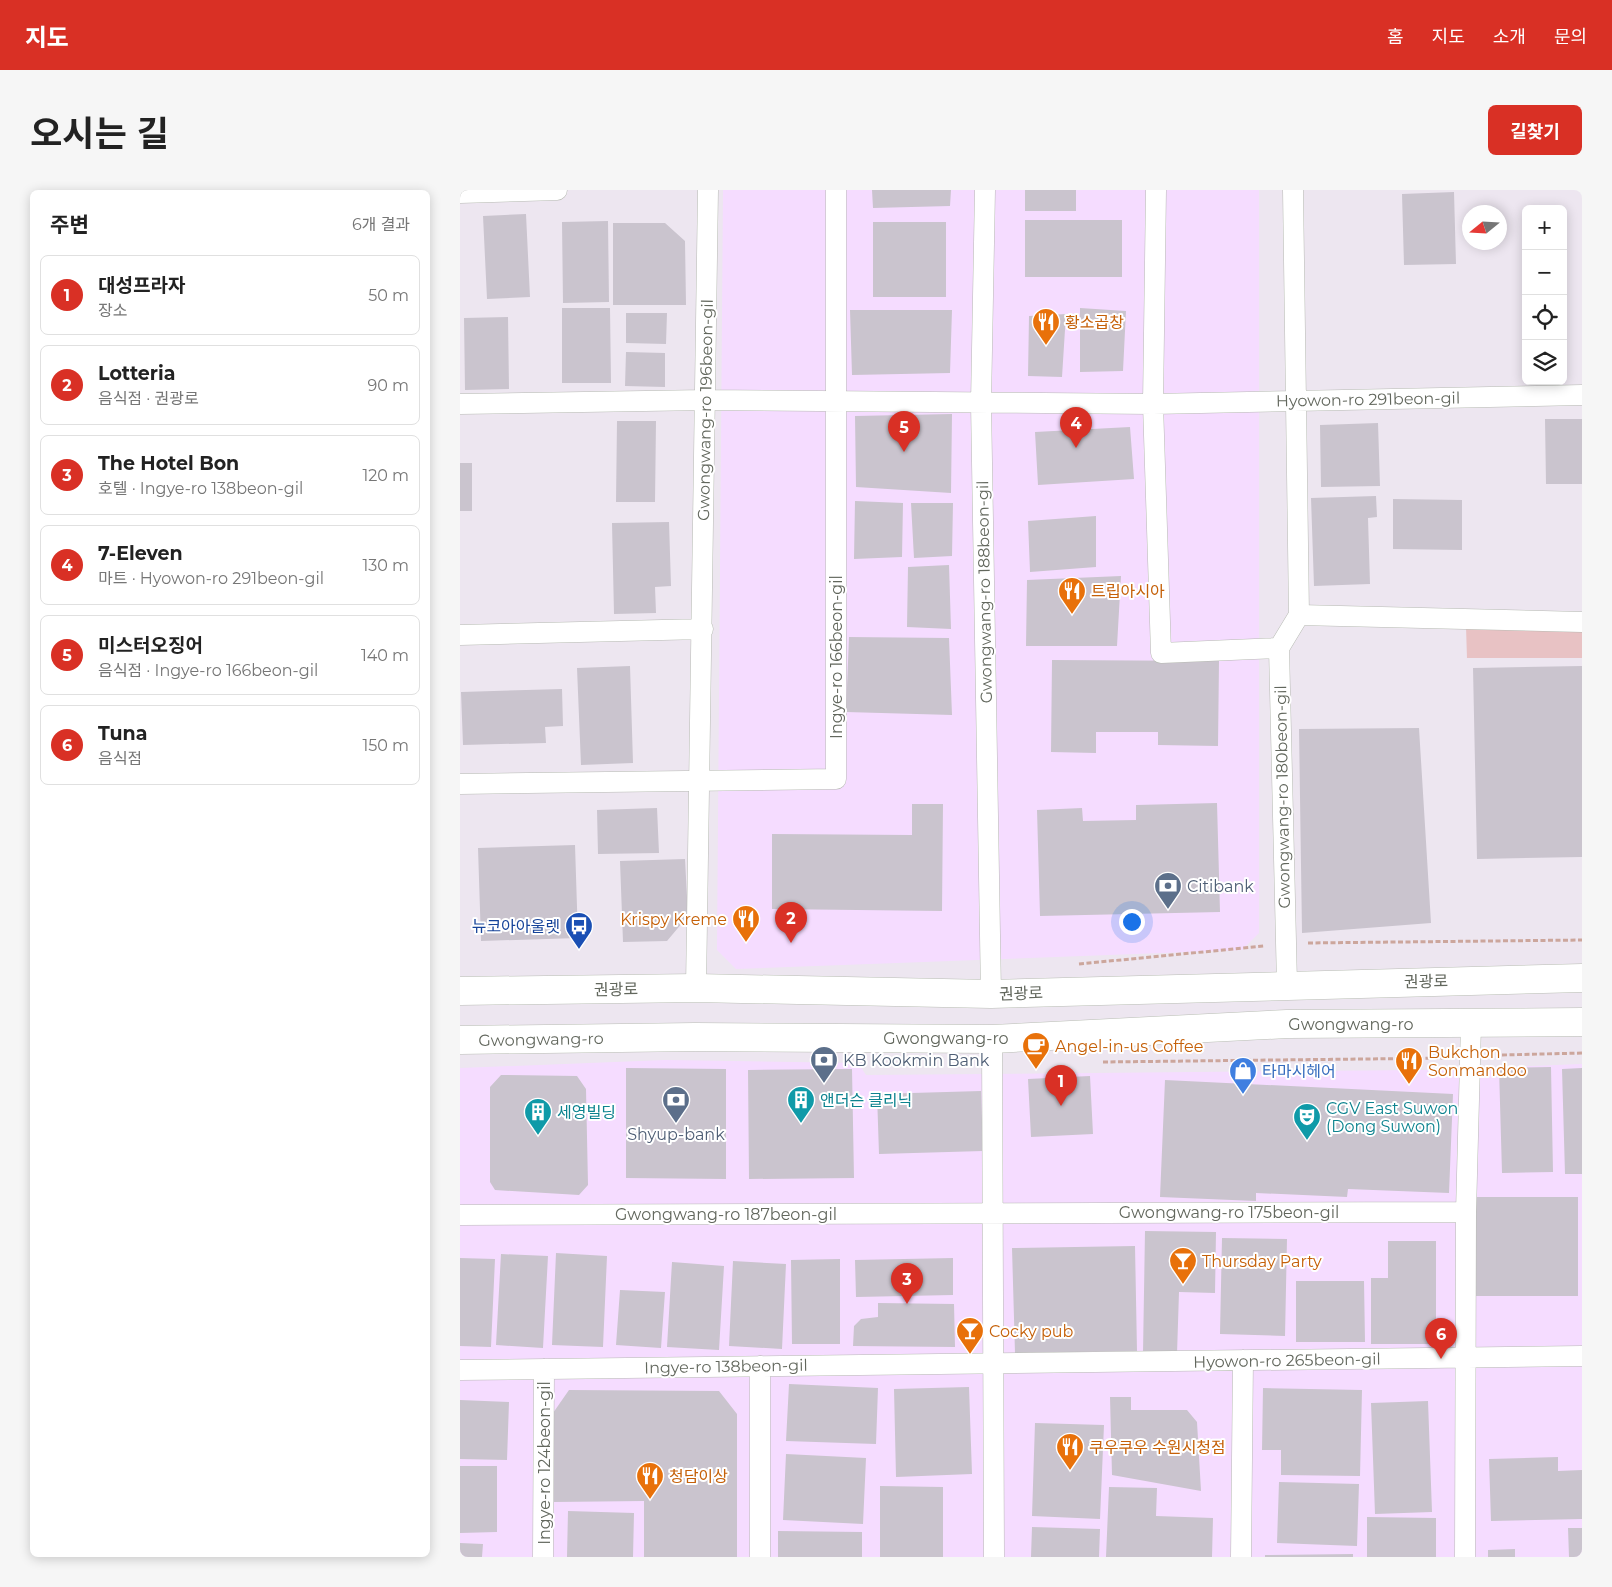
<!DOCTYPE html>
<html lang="ko">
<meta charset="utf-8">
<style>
:root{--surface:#fff;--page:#f6f6f6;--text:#222;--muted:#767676;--line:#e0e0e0;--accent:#d93025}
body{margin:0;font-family:Montserrat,"Noto Sans KR",sans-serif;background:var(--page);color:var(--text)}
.controls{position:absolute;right:15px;top:15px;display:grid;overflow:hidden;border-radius:8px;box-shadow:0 2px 12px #0003}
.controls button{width:45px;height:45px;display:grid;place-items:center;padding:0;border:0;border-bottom:1px solid var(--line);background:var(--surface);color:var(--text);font:25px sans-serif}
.compass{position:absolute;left:1002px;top:15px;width:45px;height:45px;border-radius:50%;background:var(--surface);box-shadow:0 2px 12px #0003;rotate:252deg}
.you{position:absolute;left:671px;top:731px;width:18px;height:18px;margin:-12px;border:4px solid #fff;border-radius:50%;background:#1a73e8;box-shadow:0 0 0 8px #1a73e833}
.badge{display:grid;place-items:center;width:32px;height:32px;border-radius:50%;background:var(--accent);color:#fff;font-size:16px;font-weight:700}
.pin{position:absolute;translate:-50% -41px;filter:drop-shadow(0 1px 2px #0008)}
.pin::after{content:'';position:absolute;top:26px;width:18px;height:15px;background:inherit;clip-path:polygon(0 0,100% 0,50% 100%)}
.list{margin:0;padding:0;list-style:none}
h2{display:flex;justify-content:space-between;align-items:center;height:65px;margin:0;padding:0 20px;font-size:21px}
h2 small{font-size:16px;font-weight:400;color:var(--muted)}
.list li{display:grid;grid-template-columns:32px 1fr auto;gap:15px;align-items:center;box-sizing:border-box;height:80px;margin:0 10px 10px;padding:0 10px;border:1px solid var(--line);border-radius:8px}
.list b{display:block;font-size:19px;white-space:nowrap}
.list p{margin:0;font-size:16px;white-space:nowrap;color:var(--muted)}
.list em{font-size:16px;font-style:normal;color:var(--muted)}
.icon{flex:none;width:28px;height:28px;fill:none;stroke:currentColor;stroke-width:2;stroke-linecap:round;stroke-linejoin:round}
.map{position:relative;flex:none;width:1122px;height:1367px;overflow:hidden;border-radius:8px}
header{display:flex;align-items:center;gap:30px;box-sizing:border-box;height:70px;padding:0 25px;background:var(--accent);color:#fff}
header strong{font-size:24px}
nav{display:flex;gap:28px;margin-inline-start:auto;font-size:18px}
.intro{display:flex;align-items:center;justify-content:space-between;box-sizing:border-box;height:120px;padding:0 30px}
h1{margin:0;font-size:35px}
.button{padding:12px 22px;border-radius:8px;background:var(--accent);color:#fff;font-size:18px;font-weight:700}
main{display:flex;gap:30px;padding:0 30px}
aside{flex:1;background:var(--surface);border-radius:8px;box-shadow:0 2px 12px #0003}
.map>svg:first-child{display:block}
.commercial{fill:#f5dcff}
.green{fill:#e8c2c4}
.building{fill:#cac4ce}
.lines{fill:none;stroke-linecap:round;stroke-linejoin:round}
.street-casing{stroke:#b7bbb3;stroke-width:21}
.secondary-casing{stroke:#b9beb4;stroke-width:29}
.path{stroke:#cca69c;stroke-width:3;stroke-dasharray:5 2.5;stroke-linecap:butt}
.street{stroke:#fff;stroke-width:20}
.secondary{stroke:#fff;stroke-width:28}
.labels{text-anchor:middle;stroke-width:4;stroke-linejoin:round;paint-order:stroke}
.food-label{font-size:16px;fill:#c56008;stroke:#fff;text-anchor:start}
.street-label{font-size:16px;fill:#62675d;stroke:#fff}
.service-label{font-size:16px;fill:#4e5e75;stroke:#fff;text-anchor:start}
.transit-label{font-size:16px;fill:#164399;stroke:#fff;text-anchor:end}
.shop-label{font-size:16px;fill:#366cbe;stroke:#fff;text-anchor:start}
.culture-label{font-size:16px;fill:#0d838f;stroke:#fff;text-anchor:start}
</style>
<header>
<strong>지도</strong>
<nav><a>홈</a><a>지도</a><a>소개</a><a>문의</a></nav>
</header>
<div class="intro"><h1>오시는 길</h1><a class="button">길찾기</a></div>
<main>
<aside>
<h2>주변<small>6개 결과</small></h2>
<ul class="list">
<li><span class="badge">1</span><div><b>대성프라자</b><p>장소</p></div><em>50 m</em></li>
<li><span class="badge">2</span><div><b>Lotteria</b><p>음식점 · 권광로</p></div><em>90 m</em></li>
<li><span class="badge">3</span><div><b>The Hotel Bon</b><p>호텔 · Ingye-ro 138beon-gil</p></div><em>120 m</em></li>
<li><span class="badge">4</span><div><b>7-Eleven</b><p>마트 · Hyowon-ro 291beon-gil</p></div><em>130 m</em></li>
<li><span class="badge">5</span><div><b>미스터오징어</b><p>음식점 · Ingye-ro 166beon-gil</p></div><em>140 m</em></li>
<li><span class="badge">6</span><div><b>Tuna</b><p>음식점</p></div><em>150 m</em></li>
</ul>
</aside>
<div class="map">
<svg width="1122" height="1367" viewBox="0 0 1122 1367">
<rect width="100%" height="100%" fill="#ede6f0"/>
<path class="commercial" d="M263,0h536v743l-17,17 -506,19 -19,-19z
M205,870l193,3 8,12 556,-5 160,-6v493h-1122v-489z"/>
<path class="green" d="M1006,437l116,4v27h-115z"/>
<path class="building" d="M412,0h79l-1,16 -77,2z
M565,0h51v21h-51z
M994,2l2,72 -52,1 -2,-71z
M66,24l4,83 -43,2 -4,-83z
M565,30h97v57h-97z
M148,31l1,81 -46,1 -1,-81z
M413,32h73v75h-73z
M153,33h52l20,18 1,64h-73z
M102,118h48l1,75h-49z
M620,118l46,3 -3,60 -43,1z
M390,120h102l-2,63 -98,2z
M166,123h41l-1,31 -40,-1z
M606,124l-4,63 -34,-1 1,-60z
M48,127l1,72 -44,1 -1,-72z
M166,162l39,1v34l-40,-1z
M492,224l-1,79 -95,-6 -1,-71z
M1085,229h37v65h-36z
M157,231h39l-1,81h-39z
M918,233l2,63 -59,1 -1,-62z
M670,237l4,52 -96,6 -3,-53z
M0,273h12v48h-12z
M916,306l1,21 -9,1 2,66 -56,2 -3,-88z
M933,309l69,1v50l-69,-1z
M395,311l48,2 -1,54 -48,2z
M451,313h42l-1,53 -38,2z
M636,326v51l-66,5 -2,-51z
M209,332l2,64 -16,1 1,26 -42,1 -2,-91z
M489,375l2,64 -44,-2 1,-60z
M661,386l-4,70h-91l1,-66z
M389,447l100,1 3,77 -106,-3z
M592,470l167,1 -1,85 -60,-1v-13h-62v21l-45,-1z
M170,476l3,97 -52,2 -4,-97z
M1122,476v191l-105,2 -4,-191z
M102,499l1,37 -18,1 1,16 -83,2 -2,-53z
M959,538l12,195 -129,10 -3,-204z
M757,613l3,109 -180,4 -3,-106 45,-2 1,13 53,-1v-15z
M452,614h31l-1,107 -170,-2v-75l140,1z
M197,618l2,45 -61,1 -1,-44z
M115,655l3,93 -97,3 -3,-93z
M225,669l3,57 -21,25 -44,1 -3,-81z
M1091,877l2,105 -51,1 -3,-105z
M166,878l100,1v110l-100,-1z
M1122,878v106h-17l-3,-105z
M392,879l2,109 -105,1 -1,-109z
M41,885l76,1 9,13 2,96 -9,10 -84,-5 -5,-8v-95z
M630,886l3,58 -62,3 -3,-58z
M705,890l288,14 -4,99 -101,-4 -1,8 -91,-4v8l-96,-4z
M521,901l2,60 -104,3 -2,-60z
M1014,1007h104v99h-103z
M685,1041l71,1 -1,61 -36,-1 -2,62 -34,-1z
M762,1048l65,1 -2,97 -65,-2z
M928,1051h48v103h-65v-66h17z
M675,1056l2,105 -122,2 -3,-105z
M96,1063l51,3 -4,91 -51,-2z
M41,1064l47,2 -5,92 -47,-3z
M0,1068l35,1 -4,88 -31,-1z
M493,1068v37l-97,2 -1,-37z
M380,1069v85h-48l-1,-84z
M273,1071l53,3 -4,85 -53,-3z
M212,1072l52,4 -5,84 -52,-3z
M836,1091h68l1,61h-69z
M160,1100l45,2 -4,56 -45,-3z
M418,1113l76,1 1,43 -102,-1 1,-20 7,-7 17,-2z
M329,1194l89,4 -2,56 -90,-3z
M509,1197l3,87 -76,3 -2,-88z
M803,1198l99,2 -2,86 -79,-1v-25h-19z
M109,1200l150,1 18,23v143h-93v-56l-90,1 -1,-89z
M650,1207h21v13h56l10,12 4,69 -89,-16z
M0,1210l49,2 -2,58 -47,-1z
M968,1211l4,111 -57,2 -4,-111z
M575,1233l69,2 -4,94 -68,-3z
M326,1264l80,4 -3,66 -80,-4z
M1098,1267v14l24,-1v49l-91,2 -2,-62z
M0,1276h37v66l-37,1z
M819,1292l80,2 -2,62 -80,-3z
M420,1296l63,1v70h-63z
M649,1297l48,1 -1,28 57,2 -1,39h-106z
M108,1321l66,2 -1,44h-66z
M907,1327l69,1v39h-69z
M572,1337l68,2 -1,28h-68z
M1108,1338h14v29h-13z
M318,1341l84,1v25h-84z
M0,1353l23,1 -1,13h-22z
M1055,1359v8h-27v-7z
M893,1364v3h-88v-2z"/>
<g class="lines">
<defs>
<path id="street" d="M525,0l-4,213 10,591
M696,0l-3,214 8,249 118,-5
M0,3l97,-3
M0,214l245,-4 448,4 429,-9
M839,425l283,7
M0,445l243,-6
M0,594l376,-5v-589
M827,794l-8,-336 20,-33 -6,-425
M236,798l12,-798
M532,849l2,518
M0,1025l1006,-3
M0,1180l1122,-14
M83,1367l1,-188
M300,1367v-191
M781,1367l2,-197
M1005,1367l1,-345 5,-188"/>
<path id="secondary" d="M0,801l236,-3 295,6 591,-16
M0,850l235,-3 297,2 295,-15 295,-2"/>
</defs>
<use href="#street" class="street-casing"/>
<use href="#secondary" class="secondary-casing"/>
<path class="path" d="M848,753l274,-3
M619,774l185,-18
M1042,865l80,-2
M643,872l346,-4"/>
<use href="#street" class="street"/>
<use href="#secondary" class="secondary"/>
</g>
<defs>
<symbol id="restaurant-pin" viewBox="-11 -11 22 30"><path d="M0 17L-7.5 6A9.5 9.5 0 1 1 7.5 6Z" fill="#e8710a" stroke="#fff"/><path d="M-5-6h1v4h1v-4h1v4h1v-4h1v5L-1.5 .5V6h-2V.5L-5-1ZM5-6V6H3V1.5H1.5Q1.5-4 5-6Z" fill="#fff"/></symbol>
<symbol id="bank-pin" viewBox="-11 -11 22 30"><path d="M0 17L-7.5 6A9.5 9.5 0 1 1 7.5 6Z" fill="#5c6f8a" stroke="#fff"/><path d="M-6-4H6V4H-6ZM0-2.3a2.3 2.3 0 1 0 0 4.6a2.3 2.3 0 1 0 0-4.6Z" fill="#fff"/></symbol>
<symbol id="bus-pin" viewBox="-11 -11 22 30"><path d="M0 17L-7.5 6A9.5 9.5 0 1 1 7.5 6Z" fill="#1a4fb4" stroke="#fff"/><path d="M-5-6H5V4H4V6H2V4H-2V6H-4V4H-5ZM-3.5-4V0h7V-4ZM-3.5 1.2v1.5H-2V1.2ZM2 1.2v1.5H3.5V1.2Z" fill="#fff"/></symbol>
<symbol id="cafe-pin" viewBox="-11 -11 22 30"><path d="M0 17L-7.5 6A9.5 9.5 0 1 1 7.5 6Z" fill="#e8710a" stroke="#fff"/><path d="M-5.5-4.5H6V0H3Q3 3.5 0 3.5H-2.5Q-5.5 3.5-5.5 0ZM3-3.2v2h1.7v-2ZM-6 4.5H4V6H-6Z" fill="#fff"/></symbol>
<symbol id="shop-pin" viewBox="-11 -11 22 30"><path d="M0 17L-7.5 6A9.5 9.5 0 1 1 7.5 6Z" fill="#3f7fe0" stroke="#fff"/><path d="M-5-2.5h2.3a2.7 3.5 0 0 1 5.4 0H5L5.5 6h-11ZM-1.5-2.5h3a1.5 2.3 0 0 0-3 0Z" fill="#fff"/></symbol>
<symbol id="building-pin" viewBox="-11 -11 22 30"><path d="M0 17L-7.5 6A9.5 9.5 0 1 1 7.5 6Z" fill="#0f9aa8" stroke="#fff"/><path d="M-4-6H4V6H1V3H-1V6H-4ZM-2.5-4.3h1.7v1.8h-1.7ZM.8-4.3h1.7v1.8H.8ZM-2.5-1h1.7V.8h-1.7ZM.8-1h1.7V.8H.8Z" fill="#fff"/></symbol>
<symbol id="theatre-pin" viewBox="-11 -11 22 30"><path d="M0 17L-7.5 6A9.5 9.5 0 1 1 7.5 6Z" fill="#0f9aa8" stroke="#fff"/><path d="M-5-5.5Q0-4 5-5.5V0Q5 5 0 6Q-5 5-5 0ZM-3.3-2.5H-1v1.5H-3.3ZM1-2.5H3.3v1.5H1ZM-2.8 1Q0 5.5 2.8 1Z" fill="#fff"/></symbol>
<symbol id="bar-pin" viewBox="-11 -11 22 30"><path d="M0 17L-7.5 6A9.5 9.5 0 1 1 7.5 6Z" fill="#e8710a" stroke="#fff"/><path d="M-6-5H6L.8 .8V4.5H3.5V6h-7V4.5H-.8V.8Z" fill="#fff"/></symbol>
</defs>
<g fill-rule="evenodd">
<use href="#restaurant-pin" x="570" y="116" width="32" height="43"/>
<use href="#restaurant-pin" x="596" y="385" width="32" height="43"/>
<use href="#bank-pin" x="692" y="680" width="32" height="43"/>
<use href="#restaurant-pin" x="270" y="713" width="32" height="43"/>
<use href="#bus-pin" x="103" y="720" width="32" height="43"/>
<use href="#cafe-pin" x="560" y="840" width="32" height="43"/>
<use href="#bank-pin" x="348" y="854" width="32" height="43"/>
<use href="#restaurant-pin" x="933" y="855" width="32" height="43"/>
<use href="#shop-pin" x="767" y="865" width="32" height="43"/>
<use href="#bank-pin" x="200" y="894" width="32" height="43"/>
<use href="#building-pin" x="325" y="894" width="32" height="43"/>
<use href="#building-pin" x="62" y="906" width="32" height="43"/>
<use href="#theatre-pin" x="831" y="911" width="32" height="43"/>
<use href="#bar-pin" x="707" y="1055" width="32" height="43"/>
<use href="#bar-pin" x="494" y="1125" width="32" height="43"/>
<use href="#restaurant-pin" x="594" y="1241" width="32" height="43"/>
<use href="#restaurant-pin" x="174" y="1270" width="32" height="43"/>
</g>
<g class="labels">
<g class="food-label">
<text x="605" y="138">황소곱창</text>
<text x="631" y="407">트립아시아</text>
<text x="267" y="735" text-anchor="end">Krispy Kreme</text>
<text x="595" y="862">Angel-in-us Coffee</text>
<text x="968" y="868">Bukchon<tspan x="968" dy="18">Sonmandoo</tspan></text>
<text x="742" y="1077">Thursday Party</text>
<text x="529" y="1147">Cocky pub</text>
<text x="629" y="1263">쿠우쿠우 수원시청점</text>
<text x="209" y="1292">청담이상</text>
</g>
<g class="street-label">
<text transform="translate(908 209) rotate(-1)" y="6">Hyowon-ro 291beon-gil</text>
<text transform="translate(245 220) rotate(-89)" y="6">Gwongwang-ro 196beon-gil</text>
<text transform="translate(524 402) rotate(-91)" y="6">Gwongwang-ro 188beon-gil</text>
<text transform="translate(376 467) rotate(-90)" y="6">Ingye-ro 166beon-gil</text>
<text transform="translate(822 607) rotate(-91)" y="6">Gwongwang-ro 180beon-gil</text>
<text transform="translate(966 791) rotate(-1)" y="6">권광로</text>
<text transform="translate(156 799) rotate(-1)" y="6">권광로</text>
<text transform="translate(561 803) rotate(-2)" y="6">권광로</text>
<text x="891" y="840">Gwongwang-ro</text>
<text x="486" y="854">Gwongwang-ro</text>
<text transform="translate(81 849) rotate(-1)" y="6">Gwongwang-ro</text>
<text x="769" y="1028">Gwongwang-ro 175beon-gil</text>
<text x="266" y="1030">Gwongwang-ro 187beon-gil</text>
<text transform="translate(827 1170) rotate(-1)" y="6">Hyowon-ro 265beon-gil</text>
<text transform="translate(266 1176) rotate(-1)" y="6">Ingye-ro 138beon-gil</text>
<text transform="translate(84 1273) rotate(-90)" y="6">Ingye-ro 124beon-gil</text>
</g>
<g class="service-label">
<text x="727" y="702">Citibank</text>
<text x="383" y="876">KB Kookmin Bank</text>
<text x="216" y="950" text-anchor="middle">Shyup-bank</text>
</g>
<g class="transit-label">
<text x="100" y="742">뉴코아아울렛</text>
</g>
<g class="shop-label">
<text x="802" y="887">타마시헤어</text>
</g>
<g class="culture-label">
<text x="360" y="916">앤더슨 클리닉</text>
<text x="866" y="924">CGV East Suwon<tspan x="866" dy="18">(Dong Suwon)</tspan></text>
<text x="97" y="928">세영빌딩</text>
</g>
</g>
</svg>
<div class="controls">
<button>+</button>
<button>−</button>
<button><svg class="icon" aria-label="locate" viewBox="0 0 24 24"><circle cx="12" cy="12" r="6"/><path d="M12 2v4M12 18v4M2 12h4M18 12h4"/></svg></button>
<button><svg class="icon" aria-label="layers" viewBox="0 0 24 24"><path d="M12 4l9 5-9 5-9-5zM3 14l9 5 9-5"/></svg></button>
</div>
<svg class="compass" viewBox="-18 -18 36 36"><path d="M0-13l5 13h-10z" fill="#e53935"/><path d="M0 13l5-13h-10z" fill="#767676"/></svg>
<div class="you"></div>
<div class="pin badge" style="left:601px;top:916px">1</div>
<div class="pin badge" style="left:331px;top:753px">2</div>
<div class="pin badge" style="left:447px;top:1114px">3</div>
<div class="pin badge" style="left:616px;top:258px">4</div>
<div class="pin badge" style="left:444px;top:262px">5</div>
<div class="pin badge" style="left:981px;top:1169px">6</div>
</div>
</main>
